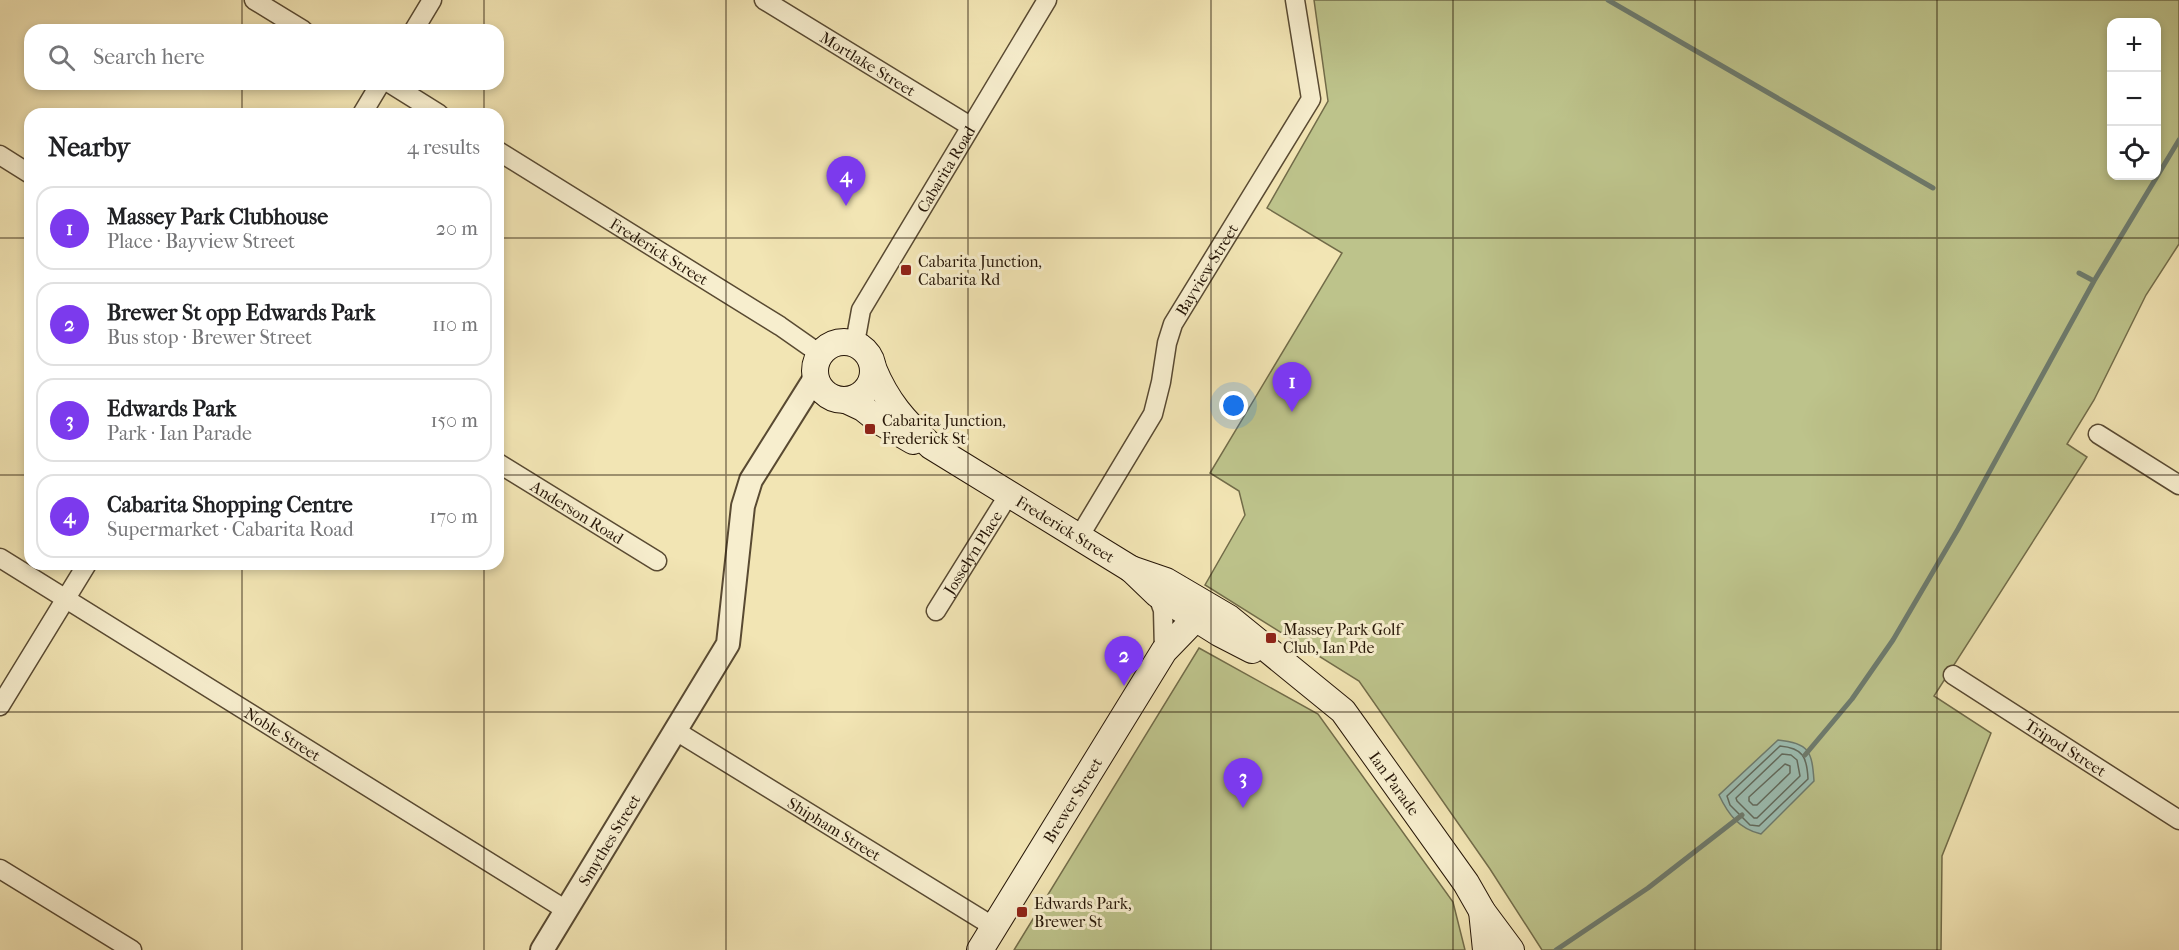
<!DOCTYPE html>
<meta charset="utf-8">
<style>
:root{--surface:#fff;--page:#f2f2f2;--text:#202124;--muted:#757577;--line:#e0e0e0;--accent:#7c3aed}
body{margin:0;font-family:"IM FELL French Canon",serif;background:var(--page);color:var(--text)}
.controls{position:absolute;right:18px;top:18px;display:grid;overflow:hidden;border-radius:12px;box-shadow:0 3px 9px #0003}
.controls button{width:54px;height:54px;display:grid;place-items:center;padding:0;border:0;border-bottom:2px solid var(--line);background:var(--surface);color:var(--text);font:30px sans-serif}
.you{position:absolute;left:1234px;top:406px;width:21px;height:21px;margin:-15px;border:4px solid #fff;border-radius:50%;background:#1a73e8;box-shadow:0 0 0 9px #1a73e833}
.badge{display:grid;place-items:center;width:39px;height:39px;border-radius:50%;background:var(--accent);color:#fff;font-size:20px;font-weight:700}
.pin{position:absolute;translate:-50% -50px;filter:drop-shadow(0 2px 3px #0008)}
.pin::after{content:'';position:absolute;top:32px;width:21px;height:18px;background:inherit;clip-path:polygon(0 0,100% 0,50% 100%)}
.list{margin:0;padding:0;list-style:none}
h2{display:flex;justify-content:space-between;align-items:center;height:78px;margin:0;padding:0 24px;font-size:26px}
h2 small{font-size:20px;font-weight:400;color:var(--muted)}
.list li{display:grid;grid-template-columns:39px 1fr auto;gap:18px;align-items:center;box-sizing:border-box;height:84px;margin:0 12px 12px;padding:0 12px;border:2px solid var(--line);border-radius:18px}
.list b{display:block;font-size:22px;white-space:nowrap}
.list p{margin:0;font-size:20px;white-space:nowrap;color:var(--muted)}
.list em{font-size:20px;font-style:normal;color:var(--muted)}
.icon{flex:none;width:33px;height:33px;fill:none;stroke:currentColor;stroke-width:2;stroke-linecap:round;stroke-linejoin:round}
.map{position:relative;flex:none;width:2179px;height:950px;overflow:hidden}
.search{position:absolute;background:var(--surface);box-shadow:0 3px 9px #0003;left:24px;top:24px;width:480px;height:66px;display:flex;align-items:center;gap:15px;box-sizing:border-box;padding:0 21px;border-radius:18px;color:var(--muted);font-size:22px}
.panel{position:absolute;background:var(--surface);box-shadow:0 3px 9px #0003;left:24px;top:108px;width:480px;height:462px;border-radius:18px}
.map>svg:first-child{display:block}
.green{fill:#bdc38b;stroke:#726c49;stroke-width:1.5;fill-rule:evenodd}
.water{fill:#9cbeb3;stroke:#6d7b6e;stroke-width:1.5}
.lines{fill:none;stroke-linecap:round;stroke-linejoin:round}
.shore{stroke:#616a5d;stroke-width:1.5}
.stream{stroke:#6d7b6e;stroke-width:5}
.minor-casing{stroke:#594a32;stroke-width:21}
.tertiary-casing{stroke:#594a32;stroke-width:26}
.secondary-casing{stroke:#261607;stroke-width:28}
.minor{stroke:#f7eece;stroke-width:18}
.tertiary{stroke:#f7eece;stroke-width:22}
.secondary{stroke:#f7eece;stroke-width:26}
.grid{fill:none;stroke:#261607;stroke-width:1.5;stroke-opacity:0.55}
.poi-dot{fill:#8f2418;stroke:#f7eece;stroke-width:2}
.labels{text-anchor:middle;stroke-width:6;stroke-linejoin:round;paint-order:stroke}
.street-label{font-size:16px;fill:#261607;stroke:#f7eece}
.poi-label{font-size:16px;fill:#261607;stroke:#f7eece;text-anchor:start}
</style>
<div class="map">
<svg width="2179" height="950" viewBox="0 0 2179 950">
<rect width="100%" height="100%" fill="#f2e5b4"/>
<filter id="stains"><feTurbulence type="fractalNoise" baseFrequency=".00333" numOctaves="4"/><feColorMatrix values="0 0 0 0 .2 0 0 0 0 .09 0 0 0 0 .02 0 0 0 .5 -.17"/></filter>
<radialGradient id="worn" r=".72"><stop offset=".6" stop-color="#630" stop-opacity="0"/><stop offset="1" stop-color="#630" stop-opacity=".3"/></radialGradient>
<path class="green" d="M1314,0h865v244l-33,51 -52,105 -27,44 20,13 -153,239 57,37 -49,123 -1,94h-399l-52,-81 -131,-188 -154,-96 40,-70 -6,-24 -29,-18 132,-220 -75,-45 61,-107zM2112,22h44v154h-44z
M1199,648l119,66 135,188 12,48h-451z"/>
<path class="water" d="M1778,740c31,3 34,11 36,41l-53,53c-22,-5 -33,-20 -42,-39z"/>
<g class="lines">
<path class="shore" d="M1780,746c23,2 27,11 28,33l-49,47 -9,-1 -20,-20 -3,-9z
M1782,754l9,1 6,5 3,16 -43,42h-3l-17,-17 -1,-3z
M1785,764l5,2v7l-33,32h-4l-4,-4v-4z"/>
<path class="stream" d="M1608,0l325,188
M2079,273l15,8
M1805,755l47,-56 41,-59 65,-111 136,-248 85,-141
M1556,950l92,-62 94,-73"/>
<defs>
<g id="minor">
<path d="M254,0l49,30"/>
<path id="s1" d="M764,0l206,126"/>
<path d="M414,30l18,-30"/>
<path d="M391,84l48,30"/>
<path d="M362,114l18,-30"/>
<path id="s2" d="M498,151l282,175 40,28"/>
<path d="M0,155l30,19"/>
<path id="s3" d="M855,343l6,-33 186,-310"/>
<path d="M2098,434l81,51"/>
<path id="s4" d="M498,463l159,98"/>
<path id="s5" d="M1079,537l74,-123 8,-32 6,-39 6,-19 138,-225 -16,-99"/>
<path id="s6" d="M0,558l566,352"/>
<path d="M1157,594l6,16 1,41"/>
<path id="s7" d="M936,611l73,-117"/>
<path id="s8" d="M1953,675l226,145"/>
<path d="M0,706l87,-142"/>
<path id="s9" d="M676,731l318,196"/>
<path d="M0,869l132,81"/>
</g>
<g id="tertiary">
<path id="s10" d="M542,950l186,-306 15,-138 8,-26 64,-102"/>
</g>
<g id="secondary">
<circle cx="844" cy="371" r="29"/>
<path id="s11" d="M873,368c14,34 31,53 58,78l200,123 26,25 62,39 33,17"/>
<path d="M846,400l17,8 19,15 31,18"/>
<path id="s12" d="M1131,569l35,12 63,37 114,93 123,172 16,28 29,39"/>
<path d="M1482,911l4,39"/>
<path id="s13" d="M980,950l184,-299 31,-32"/>
</g>
</defs>
<use href="#minor" class="minor-casing"/>
<use href="#tertiary" class="tertiary-casing"/>
<use href="#secondary" class="secondary-casing"/>
<use href="#minor" class="minor"/>
<use href="#tertiary" class="tertiary"/>
<use href="#secondary" class="secondary"/>
</g>
<path class="grid" d="M242,0v30M484,0v30M726,0v950M968,0v950M1211,0v950M1453,0v950M1695,0v950M1937,0v950M242,84v30M484,84v30M0,238h30M498,238h1681M0,475h30M498,475h1681M242,564v386M484,564v386M0,712h2179"/>
<g class="poi-dot">
<rect x="900" y="264" width="12" height="12" rx="3"/>
<rect x="864" y="423" width="12" height="12" rx="3"/>
<rect x="1265" y="632" width="12" height="12" rx="3"/>
<rect x="1016" y="906" width="12" height="12" rx="3"/>
</g>
<g class="labels">
<g class="street-label">
<text dy="6" stroke="none"><textPath href="#s1" startOffset="122">Mortlake Street</textPath></text>
<text dy="6" stroke="none"><textPath href="#s3" startOffset="198">Cabarita Road</textPath></text>
<text dy="6" stroke="none"><textPath href="#s2" startOffset="190">Frederick Street</textPath></text>
<text dy="6" stroke="none"><textPath href="#s5" startOffset="300">Bayview Street</textPath></text>
<text dy="6" stroke="none"><textPath href="#s4" startOffset="93">Anderson Road</textPath></text>
<text dy="6" stroke="none"><textPath href="#s11" startOffset="256">Frederick Street</textPath></text>
<text dy="6" stroke="none"><textPath href="#s7" startOffset="69">Josselyn Place</textPath></text>
<text dy="6" stroke="none"><textPath href="#s6" startOffset="333">Noble Street</textPath></text>
<text dy="6" stroke="none"><textPath href="#s8" startOffset="134">Tripod Street</textPath></text>
<text dy="6" stroke="none"><textPath href="#s12" startOffset="346">Ian Parade</textPath></text>
<text dy="6" stroke="none"><textPath href="#s13" startOffset="176">Brewer Street</textPath></text>
<text dy="6" stroke="none"><textPath href="#s9" startOffset="186">Shipham Street</textPath></text>
<text dy="6" stroke="none"><textPath href="#s10" startOffset="129">Smythes Street</textPath></text>
</g>
<g class="poi-label">
<text x="918" y="267">Cabarita Junction,<tspan x="918" dy="18">Cabarita Rd</tspan></text>
<text x="882" y="426">Cabarita Junction,<tspan x="882" dy="18">Frederick St</tspan></text>
<text x="1283" y="635">Massey Park Golf<tspan x="1283" dy="18">Club, Ian Pde</tspan></text>
<text x="1034" y="909">Edwards Park,<tspan x="1034" dy="18">Brewer St</tspan></text>
</g>
</g>
<rect width="100%" height="100%" filter="url(#stains)"/>
<rect width="100%" height="100%" fill="url(#worn)"/>
</svg>
<div class="controls">
<button>+</button>
<button>−</button>
<button><svg class="icon" aria-label="locate" viewBox="0 0 24 24"><circle cx="12" cy="12" r="6"/><path d="M12 2v4M12 18v4M2 12h4M18 12h4"/></svg></button>
</div>
<div class="you"></div>
<div class="pin badge" style="left:1292px;top:412px">1</div>
<div class="pin badge" style="left:1124px;top:686px">2</div>
<div class="pin badge" style="left:1243px;top:808px">3</div>
<div class="pin badge" style="left:846px;top:206px">4</div>
<div class="search"><svg class="icon" aria-label="search" viewBox="0 0 24 24"><circle cx="10" cy="10" r="6"/><path d="M15 15l6 6"/></svg>Search here</div>
<section class="panel">
<h2>Nearby<small>4 results</small></h2>
<ul class="list">
<li><span class="badge">1</span><div><b>Massey Park Clubhouse</b><p>Place · Bayview Street</p></div><em>20 m</em></li>
<li><span class="badge">2</span><div><b>Brewer St opp Edwards Park</b><p>Bus stop · Brewer Street</p></div><em>110 m</em></li>
<li><span class="badge">3</span><div><b>Edwards Park</b><p>Park · Ian Parade</p></div><em>150 m</em></li>
<li><span class="badge">4</span><div><b>Cabarita Shopping Centre</b><p>Supermarket · Cabarita Road</p></div><em>170 m</em></li>
</ul>
</section>
</div>
